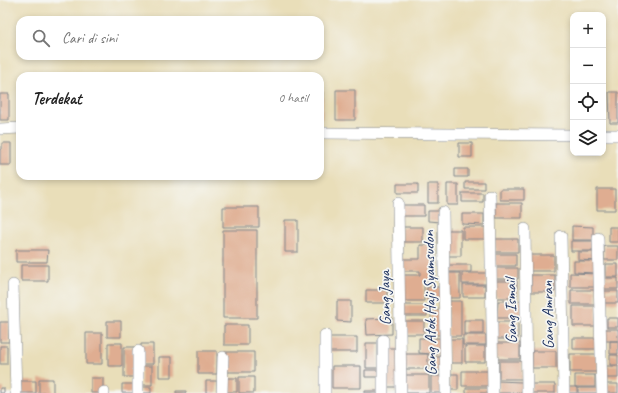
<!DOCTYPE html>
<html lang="id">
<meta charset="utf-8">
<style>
:root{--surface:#fff;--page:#f2f2f2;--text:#222;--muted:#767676;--line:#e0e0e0}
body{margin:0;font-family:Caveat,sans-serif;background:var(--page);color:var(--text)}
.controls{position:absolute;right:12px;top:12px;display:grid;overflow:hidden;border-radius:8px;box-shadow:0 2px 6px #0003}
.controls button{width:36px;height:36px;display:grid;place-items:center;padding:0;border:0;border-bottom:1px solid var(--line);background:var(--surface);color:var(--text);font:20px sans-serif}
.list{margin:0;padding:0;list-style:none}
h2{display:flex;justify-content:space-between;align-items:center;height:52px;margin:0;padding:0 16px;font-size:17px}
h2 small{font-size:13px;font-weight:400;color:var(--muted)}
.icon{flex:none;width:22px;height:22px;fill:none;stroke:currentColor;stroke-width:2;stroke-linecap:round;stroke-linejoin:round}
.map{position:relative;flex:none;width:618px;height:393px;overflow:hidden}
.search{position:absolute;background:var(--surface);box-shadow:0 2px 6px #0003;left:16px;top:16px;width:308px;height:44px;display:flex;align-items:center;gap:10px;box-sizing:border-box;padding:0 14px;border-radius:12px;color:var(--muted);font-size:15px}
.panel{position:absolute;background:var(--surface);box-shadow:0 2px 6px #0003;left:16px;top:72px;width:308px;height:108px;border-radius:12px}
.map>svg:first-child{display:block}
.building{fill:#dfad91}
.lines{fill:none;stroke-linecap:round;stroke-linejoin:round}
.street-casing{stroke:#82868c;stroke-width:12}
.street{stroke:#fff;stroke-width:11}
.labels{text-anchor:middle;stroke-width:3.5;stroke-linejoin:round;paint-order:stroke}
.street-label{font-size:16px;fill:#1b2f5e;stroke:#f6f6f2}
</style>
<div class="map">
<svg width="618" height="393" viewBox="0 0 618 393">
<rect width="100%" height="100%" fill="#f6f6f2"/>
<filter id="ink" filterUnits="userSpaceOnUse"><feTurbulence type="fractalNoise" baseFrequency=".025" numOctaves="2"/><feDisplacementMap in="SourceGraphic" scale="8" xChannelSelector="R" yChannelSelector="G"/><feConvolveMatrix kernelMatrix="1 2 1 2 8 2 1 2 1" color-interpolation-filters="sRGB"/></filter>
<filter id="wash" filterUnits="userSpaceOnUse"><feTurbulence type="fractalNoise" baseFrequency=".012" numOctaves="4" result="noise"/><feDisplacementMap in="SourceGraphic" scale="16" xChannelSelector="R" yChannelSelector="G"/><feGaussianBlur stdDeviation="0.9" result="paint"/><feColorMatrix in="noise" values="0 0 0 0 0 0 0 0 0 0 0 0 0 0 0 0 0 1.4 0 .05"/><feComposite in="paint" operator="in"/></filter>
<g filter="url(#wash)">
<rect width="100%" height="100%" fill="#e9deb9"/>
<g id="blocks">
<path class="building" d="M336,90h19v30h-19z
M320,92h3l-1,26h-2z
M609,92h9v31h-8z
M0,94h9v26h-9z
M603,95h2v24h-2z
M2,143h9v22h-11v-16h2z
M459,143h13v14h-13z
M455,169h13v8h-13z
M465,182h19v7h-19z
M397,184h21v9h-21z
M428,184h10v19h-10z
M447,184h11v21h-11z
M500,189h24v11h-24z
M597,189h18v21h-18z
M462,193h21v9h-21z
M496,203h26v15h-26z
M399,205h25v11h-25z
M223,207h36v20h-36z
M428,211h12v11l-12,-1z
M462,214h22v11l-22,-1z
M285,220h13v32h-13z
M572,226l21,1v13h-21z
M401,227h22v15h-22z
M463,227h23v12h-23z
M609,227h9v15h-9z
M223,230h34v88h-34z
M447,230h14v26h-14z
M495,239h23v13h-23z
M571,241h26v10h-26z
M420,245h15v36h-11v20h-21v-26h17v-4h-19v-12h19z
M604,246h14v14h-14z
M16,250h32l-1,12h-31z
M578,252h19v9l-19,-1z
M495,254h21v12h-21z
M528,255h26v16h-26z
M574,261h21v12l-21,-1z
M606,264h12v13h-12z
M21,265h27v16h-27z
M447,265h24v7h-24z
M494,268h24v11h-24z
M448,273h12v25h-12z
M462,273h25v11h-25z
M570,273l28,1v13h-28z
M531,275h24v17h-24z
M603,278h15v11h-15z
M496,281h21v17h-21z
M463,285h22v12h-22z
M427,287h14v13h-14z
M366,290h21v13h-21z
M571,290h25v14h-25z
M604,291h14v12h-14z
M337,301h14v21l-14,-1z
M448,301h13v35h-13z
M498,301h24v17h-25z
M403,305h24v11h-24z
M573,306h24v20h-24z
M431,310h11v25h-11z
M392,318v16l-25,1 -1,-16z
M607,318h11v9h-11z
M464,320h19v14h-19z
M107,321h14v16h-14z
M403,321h21v13h-21z
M0,322h9v20h-9z
M496,322h22v17h-22z
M224,325h24v20h-24z
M605,329h13v12h-13z
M86,333h16v31h-16z
M463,335h23v10h-23z
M330,337h27v15h-27z
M419,338h24v17l-24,-2z
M573,338h24v11h-24z
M448,339h14v24h-14z
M610,341h8v13h-8z
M108,343h14v23h-14z
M366,343h12v25h-12z
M496,343h24v16h-24z
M141,344h12v20h-12z
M0,346h7v18h-7z
M465,346h20v16h-20z
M124,347h12v30h-12z
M387,348h11v39h-11z
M198,351h19v23h-19z
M532,351h24v17h-24z
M225,352h29v20h-29z
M404,354h24v15h-24z
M570,354h28v18h-28z
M610,355h8v10h-8z
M159,357h13v20h-13z
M431,357h12v14h-12z
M499,361h23v18h-23z
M141,366h11v19h-11z
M332,366h29v22h-29z
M606,366h12v12h-13z
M365,370h14v7h-14z
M462,371h26l1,15h-27z
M450,374h8v16h-8z
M404,375h25v18h-25z
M575,375h20v12h-20z
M431,376h14v17h-14z
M239,377h15v16h-15z
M91,378h12v15h-12z
M224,378h13v14h-13z
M39,379h14v14h-14z
M21,381h15v12h-15z
M206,381h11v12h-11z
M498,381l24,1v11h-24z
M122,384h11v9h-11z
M532,384h23v9h-23z
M605,384h13v9h-13z
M141,387h10v6h-10z
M567,387h10v6h-11z
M0,388h4v5h-4z
M466,388h23v5h-23z
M578,388h19v5h-19z
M176,391h10v2h-10z
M365,391h13v2h-13z"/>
</g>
</g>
<g filter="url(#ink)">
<use href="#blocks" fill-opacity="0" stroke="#82868c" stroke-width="1"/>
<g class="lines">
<defs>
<path id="street" d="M0,129l20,-1
M320,133l253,2
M603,135h15
M490,195l3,198
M398,203l3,190
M443,212l3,181
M525,229l2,164
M561,236l3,157
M598,238l4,155
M13,285l3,108
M138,351v42
M104,392v1
M222,393l1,-36
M325,393v-58
M383,393v-53"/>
</defs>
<use href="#street" class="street-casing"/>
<use href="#street" class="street"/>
</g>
</g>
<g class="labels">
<g class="street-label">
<text transform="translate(384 298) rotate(-91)" y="6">Gang Jaya</text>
<text transform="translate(429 303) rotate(-91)" y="6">Gang Atok Haji Syamsudon</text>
<text transform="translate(510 311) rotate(-91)" y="6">Gang Ismail</text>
<text transform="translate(547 315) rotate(-91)" y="6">Gang Amran</text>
</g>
</g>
</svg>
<div class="controls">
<button>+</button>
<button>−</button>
<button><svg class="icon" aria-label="locate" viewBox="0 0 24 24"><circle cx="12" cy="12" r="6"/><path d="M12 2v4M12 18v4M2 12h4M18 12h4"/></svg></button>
<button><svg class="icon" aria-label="layers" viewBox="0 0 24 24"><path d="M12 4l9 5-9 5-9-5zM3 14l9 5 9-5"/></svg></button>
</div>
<div class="search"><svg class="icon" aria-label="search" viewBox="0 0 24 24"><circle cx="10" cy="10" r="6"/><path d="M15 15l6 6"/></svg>Cari di sini</div>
<section class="panel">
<h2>Terdekat<small>0 hasil</small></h2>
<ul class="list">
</ul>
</section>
</div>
